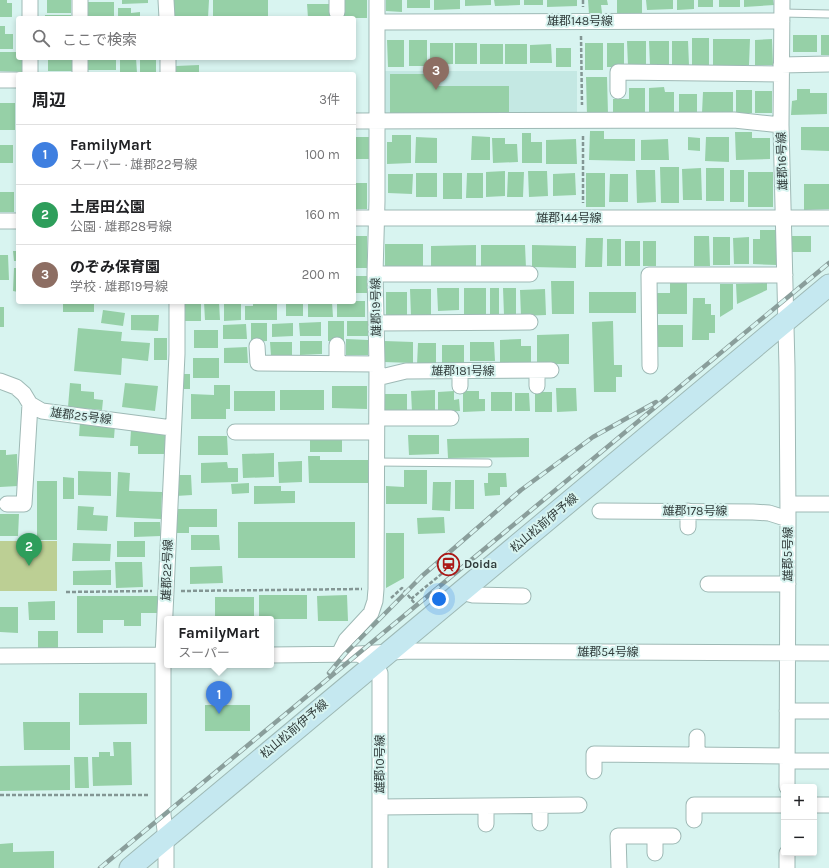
<!DOCTYPE html>
<html lang="ja">
<meta charset="utf-8">
<style>
:root{--surface:#fff;--page:#f6f6f6;--text:#202124;--muted:#757577;--line:#e0e0e0;--accent:#7c3aed}
body{margin:0;font-family:Karla,"Noto Sans JP",sans-serif;background:var(--page);color:var(--text)}
.controls{position:absolute;right:12px;bottom:12px;display:grid;overflow:hidden;border-radius:4px;box-shadow:0 2px 6px #0003}
.controls button{width:36px;height:36px;display:grid;place-items:center;padding:0;border:0;border-bottom:1px solid var(--line);background:var(--surface);color:var(--text);font:20px sans-serif}
.you{position:absolute;left:439px;top:599px;width:14px;height:14px;margin:-10px;border:3px solid #fff;border-radius:50%;background:#1a73e8;box-shadow:0 0 0 6px #1a73e833}
.badge{display:grid;place-items:center;width:26px;height:26px;border-radius:50%;background:var(--accent);color:#fff;font-size:13px;font-weight:700}
.pin{position:absolute;translate:-50% -33px;filter:drop-shadow(0 1px 2px #0008)}
.pin::after{content:'';position:absolute;top:21px;width:14px;height:12px;background:inherit;clip-path:polygon(0 0,100% 0,50% 100%)}
.popup{position:absolute;left:164px;top:616px;width:110px;height:52px;box-sizing:border-box;display:grid;place-content:center;border-radius:4px;background:var(--surface);filter:drop-shadow(0 1px 3px #0005);font-size:13px;white-space:nowrap;color:var(--muted)}
.popup b{font-size:15px;color:var(--text)}
.popup::after{content:'';position:absolute;left:50%;top:100%;margin-left:-8px;border:8px solid transparent;border-top-color:var(--surface)}
.list{margin:0;padding:0;list-style:none}
h2{display:flex;justify-content:space-between;align-items:center;height:52px;margin:0;padding:0 16px;font-size:17px}
h2 small{font-size:13px;font-weight:400;color:var(--muted)}
.list li{display:grid;grid-template-columns:26px 1fr auto;gap:12px;align-items:center;box-sizing:border-box;height:60px;padding:0 16px;border-top:1px solid var(--line)}
.list b{display:block;font-size:15px;white-space:nowrap}
.list p{margin:0;font-size:13px;white-space:nowrap;color:var(--muted)}
.list em{font-size:13px;font-style:normal;color:var(--muted)}
.icon{flex:none;width:22px;height:22px;fill:none;stroke:currentColor;stroke-width:2;stroke-linecap:round;stroke-linejoin:round}
.map{position:relative;flex:none;width:829px;height:868px;overflow:hidden}
.search{position:absolute;background:var(--surface);box-shadow:0 2px 6px #0003;left:16px;top:16px;width:340px;height:44px;display:flex;align-items:center;gap:10px;box-sizing:border-box;padding:0 14px;border-radius:4px;color:var(--muted);font-size:15px}
.panel{position:absolute;background:var(--surface);box-shadow:0 2px 6px #0003;left:16px;top:72px;width:340px;height:232px;border-radius:4px}
.map>svg:first-child{display:block}
.built{fill:#c4e8e3}
.green{fill:#bccf94}
.building{fill:#96d0a7}
.lines{fill:none;stroke-linecap:round;stroke-linejoin:round}
.lane-casing{stroke:#9eb9b5;stroke-width:9}
.street-casing{stroke:#9eb9b5;stroke-width:17}
.secondary-casing{stroke:#9eb9b5;stroke-width:23}
.path{stroke:#839694;stroke-width:2.5;stroke-dasharray:4 2;stroke-linecap:butt}
.lane{stroke:#fff;stroke-width:7}
.street{stroke:#fff;stroke-width:15}
.secondary{stroke:#c5e8f0;stroke-width:21}
.rail-casing{stroke:#8a9e9b;stroke-width:4.5}
.rail{stroke:#d8f4f0;stroke-width:3;stroke-dasharray:9;stroke-linecap:butt}
.labels{text-anchor:middle;stroke-width:4;stroke-linejoin:round;paint-order:stroke}
.street-label{font-size:12px;fill:#313c3b;stroke:#d8f4f0}
.poi-label{font-size:12px;font-weight:bold;fill:#313c3b;stroke:#d8f4f0;text-anchor:start}
</style>
<div class="map">
<svg width="829" height="868" viewBox="0 0 829 868">
<rect width="100%" height="100%" fill="#d8f4f0"/>
<path class="built" d="M384,71h193v44l-193,1z"/>
<path class="green" d="M0,541h57v50h-57z"/>
<path class="building" d="M0,0h7v3h5v14h-12z
M47,0h24v13h-24z
M122,0h26v3l-26,1z
M174,0h35l-1,18h-34z
M213,0h55v18h-55z
M342,0h25v18h-25z
M386,0h16v12l-16,-1z
M407,0h23v8h-23z
M434,0h26v9l-26,1z
M465,0h26v5l-26,1z
M494,0h26v5l-25,1z
M524,0h19v5h-19z
M547,0h30v6l-30,1z
M588,0h19l1,5h-7l1,8 -13,1z
M617,0h25v13h-25z
M646,0h27v9l-26,1z
M677,0h17v9l-17,1z
M698,0h15v7h-15z
M719,0h21v7h-21z
M744,0h29l1,5 -30,2z
M88,2h26v16h-26z
M307,4h24v14h-23z
M118,8h13v5l9,-1v6h-22z
M45,15h26v3h-26z
M0,26h5v8h8v15h-13z
M793,35h24v17h-24z
M821,35h8v20h-8z
M692,38h17v27h-17z
M713,39h37l-1,26h-36z
M772,39l1,26h-18v-25z
M387,40h17v27h-16z
M409,40h18v26h-18z
M627,41h19v24l-18,1z
M649,41h20v25h-19z
M672,41h16l1,24h-17z
M430,43h23v21l-23,1z
M455,43h22v21h-22z
M585,43h18v27h-18z
M607,43h17v24h-17z
M480,44h23v20h-23z
M505,44h22v20h-22z
M551,44l1,19h-22v-18z
M556,48h15v19h-15z
M0,52h18v6h4v14l-22,-1z
M88,58h28v12h-28z
M120,58h16l1,15h-17z
M140,58h16v16h-16z
M48,60h25v11h-25z
M199,65v9h-23v-8z
M390,74h48v12h71v29h-119z
M586,77h21l1,37 -21,1z
M664,87l1,5h9v22h-25v-26z
M629,88h16v28h-32v-17h16z
M797,89h13v4h17v21l-36,1 1,-14 5,-1z
M736,90h16v23h-16z
M755,91h17v22h-17z
M703,92h30v21h-31z
M679,94h18v21l-18,-1z
M0,103h15v27h-15z
M801,127h28v24l-28,-1z
M590,131h14v8h31v22l-46,-1z
M735,132h17v6h18v21l-34,1z
M522,133h9v9h11v21h-20z
M392,135h19v28l-24,1v-22h5z
M472,136l18,1v23h-19z
M354,137h16v22h-16z
M416,137l21,1v25h-22z
M688,137l12,1v13l-12,-1z
M706,137h23v25l-24,-1z
M492,138h13v6h12l1,18 -25,1z
M576,139l1,25h-31v-24z
M668,139l1,21h-28v-20z
M0,145h13v18h-13z
M660,167h19v36h-18z
M701,168l1,32h-19l-1,-31z
M706,168h18v33h-18z
M636,170h19l1,32 -19,1z
M730,170h14v32h-14z
M505,171v25l-19,1v-25z
M528,171h19l1,25 -19,1z
M508,172h16l-1,25h-16z
M748,172h25v35h-25z
M416,173h21v24h-21z
M443,173h19v26h-19z
M467,173h16v25h-17z
M575,173l1,22 -23,1v-22z
M586,173h19v34h-19z
M388,174h25l-1,20 -24,-1z
M610,174h18v28h-19z
M354,183h13v26h-13z
M804,184h25v25l-25,1z
M0,192h14v20h-14z
M760,230h18l-1,35 -24,-1v-25h7z
M354,236h13v32h-13z
M694,236h15l1,30h-16z
M792,236h19v16h-19z
M713,237h17v28h-17z
M749,237v27h-15l-1,-26z
M586,238h17l-1,29h-17z
M607,239h14v27h-14z
M625,241h15v25h-15z
M643,241h13v25h-13z
M385,244h38v25h-38z
M476,245v22h-45v-21z
M481,245h44l1,23h-45z
M532,245l44,1v22l-44,-1z
M13,251h5v10h-4z
M0,255h8l1,25h-9z
M14,268h4v24l-5,-1z
M354,276h14l-1,17h-13z
M551,281h23v33h-22z
M670,283h17v31h-32v-21h15z
M767,283v7l-30,14 -1,-20z
M720,284h13v25l-13,8z
M437,288h22v22l-21,1z
M464,288h22v26l-22,1z
M490,288h9v27h-9z
M503,288h13v27h-12z
M410,289h21v26l-20,1z
M545,289l1,26 -25,1 -1,-26z
M386,292h21v24h-21z
M589,292h47v21h-47z
M693,298h12v6h6v11h4v18h-6v7h-17z
M354,301h11v16h-28v-15h17z
M63,302h31v10h-31z
M185,302h16v19h-16z
M204,302h15l1,18h-15z
M224,302h17v18l-17,1z
M253,302h24v18h-32v-14h8z
M286,302h17v14h-17z
M308,302h24l1,15h-25z
M0,307h4v20h-4z
M103,310l22,3 -2,13 -22,-3z
M131,315h28l-1,16 -27,-1z
M328,321h16v20h-16z
M347,321h22v15h-22z
M613,321l1,44h8v12h-6v15h-22l-2,-70z
M321,322v14h-21l-1,-13z
M251,323h16v18l-16,1z
M293,323v13l-21,1v-13z
M246,324l1,15h-24v-14z
M657,325h26v22h-26z
M78,328l44,4 -1,9 29,2 -2,18 -26,-3 -1,17 -47,-4z
M194,330h24v18h-24z
M569,334v30h-32v-29z
M154,338h13v22h-13z
M346,339l22,1v15h-22z
M521,339v7h10v17h-31v-23z
M300,341h22v13l-22,1z
M384,341l29,1v21l-29,-1z
M270,342h22v14h-21z
M470,342h24l1,19h-25z
M418,343h18v23l-19,-1z
M442,345h22v19h-22z
M247,347l1,16h-24v-15z
M193,358h26v20h-26z
M184,374h6v15h-6z
M70,383l11,1v7l13,1v7l9,1 -1,10 -34,-3z
M125,383l33,3 -3,25 -33,-4z
M214,385h16v24h-4v10h-35v-25l23,1z
M332,386h35v23l-35,-1z
M556,388h20l1,23 -20,1z
M280,390h44v20h-44z
M435,390v22h-23l-1,-21z
M234,391h41v20h-41z
M454,391v9l5,-1 1,12 -22,1v-20z
M463,391h16v8h6v12l-22,1z
M491,392h21v19h-21z
M535,392h17v20h-17z
M515,393h14l1,18h-15z
M384,394h23v18h-23z
M80,422l35,3 -1,13 -35,-2z
M131,430l36,1 -1,23h-28v-8h-8z
M408,435h31v19l-30,1z
M198,436h29l1,19h-30z
M310,437h32v15h-32z
M529,438v19l-81,1 -1,-19z
M0,450h6v5l11,-1 1,32 -18,1z
M274,453v24l-31,1 -1,-24z
M308,456h12v4h48v23h-59z
M302,461v21l-23,1 -1,-21z
M227,462l1,6h10v14l-37,1v-20z
M404,470h23v34h-41v-18l18,1z
M78,471l33,1v24l-33,-1z
M118,472l12,1 -1,18 33,1 -1,27 -45,-2z
M488,473h18l1,14h-7v8l-15,1 -1,-13h4z
M175,475h16l1,20 -16,1z
M63,477l11,1v21h-11z
M455,480h19v29h-19z
M37,481h20v59h-20z
M433,482h18l-1,29 -18,-1z
M249,483v10l-17,1 -1,-10z
M254,486h27v5h14v12l-41,1z
M78,506l16,1 -1,8 15,1 -1,15 -30,-1z
M177,509h40v18h-28v6h-12z
M0,514h19l-1,22h-18z
M444,517l1,16 -27,1 -1,-16z
M134,522h26l1,14 -27,1z
M238,522h117v36h-117z
M386,533h18v45l-18,10z
M191,535h28l1,15h-29z
M117,541h28v16h-28z
M73,543l38,1 -1,17h-38z
M450,555l9,10 -12,9 -8,-9z
M115,562h27l1,25 -27,1z
M222,566l1,17 -33,1v-17z
M111,570v15h-38v-14z
M259,595h48v24h-33v10h-3v-10h-12z
M347,595l1,26h-30l-1,-25z
M77,596h82l-1,17h-17v13h-17v-6h-21v13h-26z
M215,597h39v22h-39z
M55,601v19h-26l-1,-18z
M0,607h18v26l-18,-1z
M38,631h20v17h-20z
M79,693h68v31l-68,1z
M205,705h45v26h-45z
M23,722h47v28h-46z
M113,742h18l1,43 -39,1 -1,-29h7v-5h11v4h4z
M74,757h14l1,31h-14z
M70,765v25l-70,1v-25z
M13,843v9l41,-1v17h-54v-24z"/>
<g class="lines">
<defs>
<path id="lane" d="M782,13l47,1
M376,462l112,1"/>
<path id="street" d="M30,0v18
M80,0v18
M166,0l1,18
M782,0l-1,125 6,242 1,152 -1,268
M337,12v-12
M377,22l405,-1
M30,58v16
M80,58v16
M168,58v16
M781,65l48,-1
M0,80h18
M618,91v-19l163,2
M354,121l380,-1 47,5
M354,218h475
M0,221h18
M375,274h155
M376,323l154,-1
M337,345v18
M257,346l1,17 119,1
M650,366l-1,-91h136
M460,371v15
M377,378l29,-7 145,-1
M0,381l16,6 8,7 6,10 12,7 130,17
M537,386v-15
M377,418h74
M235,432h141
M7,504h17l6,-100
M788,504h41
M600,511l153,1 16,1 19,6
M688,511v16
M708,584h80
M464,589l5,5 4,1 50,1
M339,654l7,-14 25,-27 4,-12 1,-12 1,-225 -2,-90 2,-73v-201
M358,654l51,-3 420,2
M271,655l87,-1 16,8 6,11v195
M0,656l167,-1
M787,711h42
M697,755v-18
M787,761h42
M594,771v-17l193,2
M814,805h15
M486,806v18
M540,806v17
M380,807l199,-2
M694,820v-15h90
M655,836v17
M787,853v15
M166,868v-30l-3,-23v-159l14,-302v-52
M619,868l-1,-32h55"/>
<path id="secondary" d="M130,868c232,-196 466,-389 699,-583"/>
</defs>
<use href="#lane" class="lane-casing"/>
<use href="#street" class="street-casing"/>
<use href="#secondary" class="secondary-casing"/>
<path class="path" d="M583,0v7
M581,36l1,69
M583,136v67
M181,591l181,-2
M66,592l86,-1
M391,598l11,-10 14,17
M411,599l45,-37
M0,795h148"/>
<use href="#lane" class="lane"/>
<use href="#street" class="street"/>
<use href="#secondary" class="secondary"/>
<defs>
<path id="rail" d="M329,673l16,-19 77,-78 99,-86 72,-53 63,-35
M100,868l729,-605"/>
</defs>
<use href="#rail" class="rail-casing"/>
<use href="#rail" class="rail"/>
</g>
<defs>
<symbol id="station-ring" viewBox="-11 -11 22 22"><circle r="9.5" fill="#d8f4f0" stroke="#ab1816" stroke-width="1.5"/><path d="M-3-6H3Q5-6 5-4V2Q5 4 3 4L4.5 6H3L1.5 4h-3L-3 6H-4.5L-3 4Q-5 4-5 2V-4Q-5-6-3-6ZM-3.5-4v3h7v-3ZM-3.5 1v1.5H-2V1ZM2 1v1.5H3.5V1Z" fill="#ab1816"/></symbol>
</defs>
<g fill-rule="evenodd">
<use href="#station-ring" x="436" y="552" width="25" height="25"/>
</g>
<g class="labels">
<g class="street-label">
<text x="580" y="25">雄郡148号線</text>
<text transform="translate(782 161) rotate(-92)" y="4">雄郡16号線</text>
<text x="569" y="222">雄郡144号線</text>
<text transform="translate(376 307) rotate(-91)" y="4">雄郡19号線</text>
<text x="463" y="375">雄郡181号線</text>
<text transform="translate(81 416) rotate(7)" y="4">雄郡25号線</text>
<text x="695" y="515">雄郡178号線</text>
<text transform="translate(544 523) rotate(-40)" y="4">松山松前伊予線</text>
<text transform="translate(788 554) rotate(-90)" y="4">雄郡5号線</text>
<text transform="translate(167 570) rotate(-88)" y="4">雄郡22号線</text>
<text x="608" y="656">雄郡54号線</text>
<text transform="translate(294 729) rotate(-40)" y="4">松山松前伊予線</text>
<text transform="translate(380 764) rotate(-90)" y="4">雄郡10号線</text>
</g>
<g class="poi-label">
<text x="464" y="568">Doida</text>
</g>
</g>
</svg>
<div class="controls">
<button>+</button>
<button>−</button>
</div>
<div class="you"></div>
<div class="pin badge" style="left:219px;top:714px;background:#3f7fe0">1</div>
<div class="popup"><b>FamilyMart</b>スーパー</div>
<div class="pin badge" style="left:29px;top:566px;background:#2e9e5b">2</div>
<div class="pin badge" style="left:436px;top:90px;background:#8d6e63">3</div>
<div class="search"><svg class="icon" aria-label="search" viewBox="0 0 24 24"><circle cx="10" cy="10" r="6"/><path d="M15 15l6 6"/></svg>ここで検索</div>
<section class="panel">
<h2>周辺<small>3件</small></h2>
<ul class="list">
<li><span class="badge" style="background:#3f7fe0">1</span><div><b>FamilyMart</b><p>スーパー · 雄郡22号線</p></div><em>100 m</em></li>
<li><span class="badge" style="background:#2e9e5b">2</span><div><b>土居田公園</b><p>公園 · 雄郡28号線</p></div><em>160 m</em></li>
<li><span class="badge" style="background:#8d6e63">3</span><div><b>のぞみ保育園</b><p>学校 · 雄郡19号線</p></div><em>200 m</em></li>
</ul>
</section>
</div>
